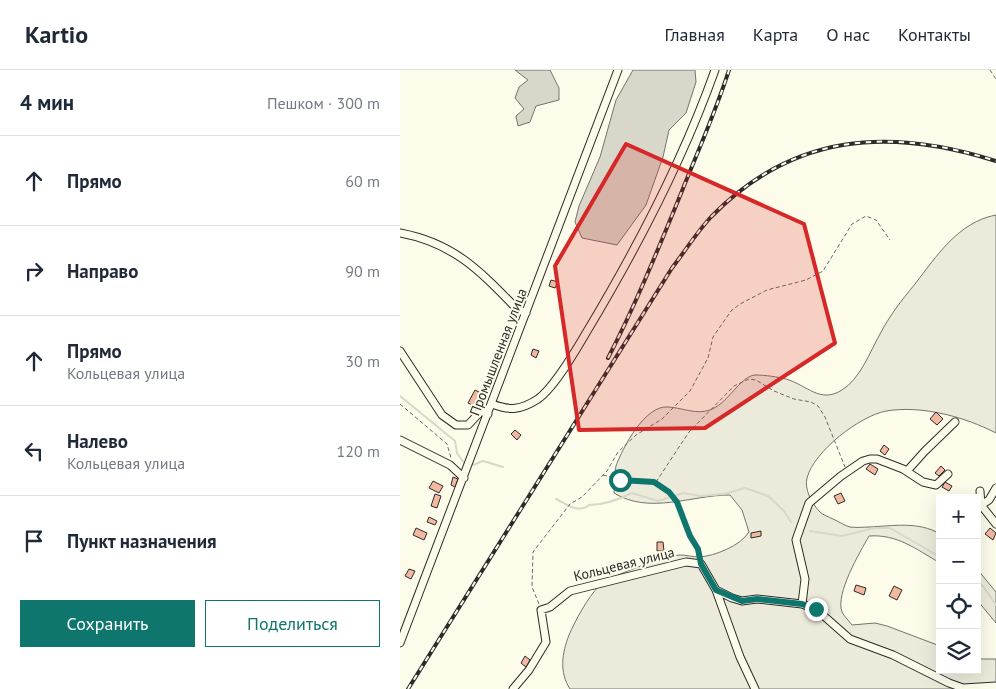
<!DOCTYPE html>
<html lang="ru">
<meta charset="utf-8">
<style>
:root{--surface:#fff;--page:#f6f6f7;--text:#1f2937;--muted:#747a83;--line:#e0e1e3;--accent:#0f766e}
body{margin:0;font-family:"PT Sans",sans-serif;background:var(--page);color:var(--text)}
.controls{position:absolute;right:15px;bottom:15px;display:grid;overflow:hidden;border-radius:0px;box-shadow:0 5px 20px #0002}
.controls button{width:45px;height:45px;display:grid;place-items:center;padding:0;border:0;border-bottom:1px solid var(--line);background:var(--surface);color:var(--text);font:25px sans-serif}
.stop{position:absolute;width:15px;height:15px;margin:-11px;border:4px solid #0f766e;border-radius:50%;background:#fff}
.stop.end{background:#0f766e;border-color:#fff;box-shadow:0 1px 5px #0008}
.list{margin:0;padding:0;list-style:none}
h2{display:flex;justify-content:space-between;align-items:center;height:65px;margin:0;padding:0 20px;font-size:21px}
h2 small{font-size:16px;font-weight:400;color:var(--muted)}
.list li{display:grid;grid-template-columns:32px 1fr auto;gap:15px;align-items:center;box-sizing:border-box;height:90px;padding:0 20px;border-top:1px solid var(--line)}
.list b{display:block;font-size:19px;white-space:nowrap}
.list p{margin:0;font-size:16px;white-space:nowrap;color:var(--muted)}
.list em{font-size:16px;font-style:normal;color:var(--muted)}
.actions{display:flex;gap:10px;padding:15px 20px}
.actions a{flex:1;padding:11px 0;border:1px solid var(--accent);border-radius:0px;text-align:center;font-size:18px;color:var(--accent)}
.actions .main{background:var(--accent);color:#fff}
.icon{flex:none;width:28px;height:28px;fill:none;stroke:currentColor;stroke-width:2;stroke-linecap:round;stroke-linejoin:round}
.map{position:relative;flex:none;width:596px;height:619px;overflow:hidden}
header{display:flex;align-items:center;gap:30px;box-sizing:border-box;height:70px;padding:0 25px;background:var(--surface);border-bottom:1px solid var(--line)}
header strong{font-size:24px}
nav{display:flex;gap:28px;margin-inline-start:auto;font-size:18px}
main{display:flex}
aside{flex:1;background:var(--surface)}
.map>svg:first-child{display:block}
.green{fill:#ecebdb;stroke:#74746e}
.water{fill:#d8d7c9;stroke:#74746e}
.lines{fill:none;stroke-linecap:round;stroke-linejoin:round}
.stream{stroke:#d8d7c9;stroke-width:2}
.building{fill:#f2b8a0;stroke:#2b2b2b}
.minor-casing{stroke:#2b2b2b;stroke-width:9}
.path{stroke:#6a6964;stroke-width:1;stroke-dasharray:4 2.5;stroke-linecap:butt}
.minor{stroke:#fdfbea;stroke-width:7}
.rail-casing{stroke:#2b2b2b;stroke-width:4}
.rail{stroke:#fdfbea;stroke-width:2;stroke-dasharray:5.5;stroke-linecap:butt}
.route{stroke:#0f766e;stroke-width:6}
.marked{fill:#d62828;fill-opacity:0.2;stroke:#d62828;stroke-width:4;stroke-linejoin:round}
.labels{text-anchor:middle;stroke-width:4;stroke-linejoin:round;paint-order:stroke}
.street-label{font-size:14px;fill:#2b2b2b;stroke:#fdfbea}
</style>
<header>
<strong>Kartio</strong>
<nav><a>Главная</a><a>Карта</a><a>О нас</a><a>Контакты</a></nav>
</header>
<main>
<aside>
<h2>4 мин<small>Пешком · 300 m</small></h2>
<ul class="list">
<li><svg class="icon" aria-label="ahead" viewBox="0 0 24 24"><path d="M12 20V5M6 11l6-6 6 6"/></svg><div><b>Прямо</b></div><em>60 m</em></li>
<li><svg class="icon" aria-label="right" viewBox="0 0 24 24"><path d="M7 20v-9h11M14 6l5 5-5 5"/></svg><div><b>Направо</b></div><em>90 m</em></li>
<li><svg class="icon" aria-label="ahead" viewBox="0 0 24 24"><path d="M12 20V5M6 11l6-6 6 6"/></svg><div><b>Прямо</b><p>Кольцевая улица</p></div><em>30 m</em></li>
<li><svg class="icon" aria-label="left" viewBox="0 0 24 24"><path d="M17 20v-9H6M10 6l-5 5 5 5"/></svg><div><b>Налево</b><p>Кольцевая улица</p></div><em>120 m</em></li>
<li><svg class="icon" aria-label="arrive" viewBox="0 0 24 24"><path d="M6 21V4h12l-3 4 3 4H6"/></svg><div><b>Пункт назначения</b></div></li>
</ul>
<div class="actions"><a class="main">Сохранить</a><a>Поделиться</a></div>
</aside>
<div class="map">
<svg width="596" height="619" viewBox="0 0 596 619">
<rect width="100%" height="100%" fill="#fdfbea"/>
<path class="green" d="M596,145v218c-31,-16 -74,-28 -110,-22 -26,5 -72,40 -79,67 -3,11 5,26 13,34 3,3 9,5 13,7 5,2 12,7 17,8 6,1 14,0 19,0 23,-1 50,-6 71,7v29c-24,-14 -43,-29 -71,-27 -9,16 -34,58 -27,76 2,4 7,9 10,13l23,-2 12,3 53,20v24h37v-11h19v30h-426c-11,-17 -8,-36 -1,-54 6,-14 19,-38 30,-49 10,-10 66,-30 81,-31 6,0 13,2 19,2 16,-1 41,-11 50,-25l-7,-22 -12,-15c-39,0 -80,20 -116,-2 1,-9 0,-19 2,-27 7,-19 29,-61 52,-59 17,1 32,10 48,0 14,-8 26,-32 40,-32 9,0 22,2 30,4 21,6 34,25 56,11 18,-11 28,-38 38,-56 10,-19 21,-33 35,-50 21,-27 43,-62 81,-69z
M577,499l19,23v31l-19,-23z"/>
<path class="water" d="M115,0h35l9,18v12l-23,6 -6,16 -12,4 -2,-10 8,-7 -9,-11 4,-11 9,-7z
M233,0h62l1,12 -10,31 -17,17 -6,27 -17,48 -29,40 -35,-7 -7,-16 4,-16 21,-49 16,-57z"/>
<g class="lines">
<path class="stream" d="M0,326l55,45 2,12 7,10
M73,395l10,-4 20,6
M156,429c11,5 22,15 33,6 16,0 29,-5 43,-12l26,8 25,-8 17,3 24,-2 21,-6 23,8 16,15 7,11
M410,461l32,5 32,-8h16l50,29
M577,512l6,4 13,19"/>
</g>
<path class="building" d="M151,210l7,2 -3,6 -6,-2z
M133,279l6,2 -3,7 -5,-3z
M75,320l6,3 -7,13 -6,-3z
M536,342l7,7 -6,6 -7,-6z
M115,360l6,5 -4,5 -6,-6z
M484,375l5,4 -4,6 -5,-4z
M470,394l8,5 -3,6 -9,-6z
M541,396l4,4 -6,6 -4,-3z
M53,407l5,2 -3,8 -4,-2z
M33,411l10,5 -4,7 -10,-5z
M545,412l7,4 -3,5 -7,-4z
M441,423l4,8 -7,3 -4,-8z
M35,424l6,2 -4,12 -6,-2z
M29,447l8,4 -2,4 -8,-3z
M16,458l11,5 -3,7 -11,-5z
M590,458l6,5 -3,7 -8,-6z
M361,461v5l-10,2v-5z
M257,472h6l1,9h-7z
M9,499l6,2 -4,8 -6,-3z
M456,515l10,3 -2,7 -10,-4z
M494,516l8,4 -5,10 -8,-4z
M125,586l5,4 -4,7 -5,-4z"/>
<g class="lines">
<defs>
<path id="minor" d="M0,163c54,10 80,38 117,76l9,4
M0,281l42,64 14,10h12l13,-14 7,3
M92,334c18,7 29,6 46,-5 17,-12 40,-52 51,-71 49,-82 94,-168 126,-258
M0,370l50,25 14,13
M507,401l18,-20 30,-29
M580,421l1,14 15,19
M581,435l8,-5 7,-12
M316,520l24,67 15,32
M402,534l3,-25 -9,-39 13,-37 32,-27 22,-15 7,-2h7l26,10 20,13 13,3 12,-11
M0,573l218,-573
M113,619l16,-19 17,-28 -5,-32 9,-3 20,-16 116,-29 15,2 15,26 16,8 10,3 15,-2 45,5 14,5 34,30 43,16 56,28 14,5 33,-2"/>
</defs>
<use href="#minor" class="minor-casing"/>
<path class="path" d="M590,0l6,9
M0,334l47,40 4,14
M203,405l25,6 15,-1 20,7 14,15 23,56
M256,412l33,-50 45,-46 15,-7 7,1 18,11 20,8 17,3 7,4 7,11 20,50
M139,534l-7,-17 1,-35 37,-48 12,-7 25,-26 11,-19 18,-17 26,-16 28,-28 18,-33 5,-21 18,-26 9,-7 27,-14 39,-10 17,-9 29,-47 14,-8 10,4 14,20"/>
<use href="#minor" class="minor"/>
<defs>
<path id="rail" d="M208,288c28,-54 51,-111 74,-167 16,-40 34,-80 47,-121
M8,619l264,-421c13,-17 25,-36 39,-51 82,-84 178,-90 285,-56"/>
</defs>
<use href="#rail" class="rail-casing"/>
<use href="#rail" class="rail"/>
</g>
<g class="lines">
<path class="route" d="M220,410l34,2 15,10 8,10 13,34 8,13 3,15 15,26 26,11 15,-2 45,5 14,5"/>
</g>
<path class="marked" d="M226,74l178,80 31,119 -130,85 -126,2 -24,-164z"/>
<g class="labels">
<g class="street-label">
<text transform="translate(98 282) rotate(-69)" y="5">Промышленная улица</text>
<text transform="translate(224 494) rotate(-14)" y="5">Кольцевая улица</text>
</g>
</g>
</svg>
<div class="controls">
<button>+</button>
<button>−</button>
<button><svg class="icon" aria-label="locate" viewBox="0 0 24 24"><circle cx="12" cy="12" r="6"/><path d="M12 2v4M12 18v4M2 12h4M18 12h4"/></svg></button>
<button><svg class="icon" aria-label="layers" viewBox="0 0 24 24"><path d="M12 4l9 5-9 5-9-5zM3 14l9 5 9-5"/></svg></button>
</div>
<div class="stop" style="left:220px;top:410px"></div>
<div class="stop end" style="left:416px;top:539px"></div>
</div>
</main>
